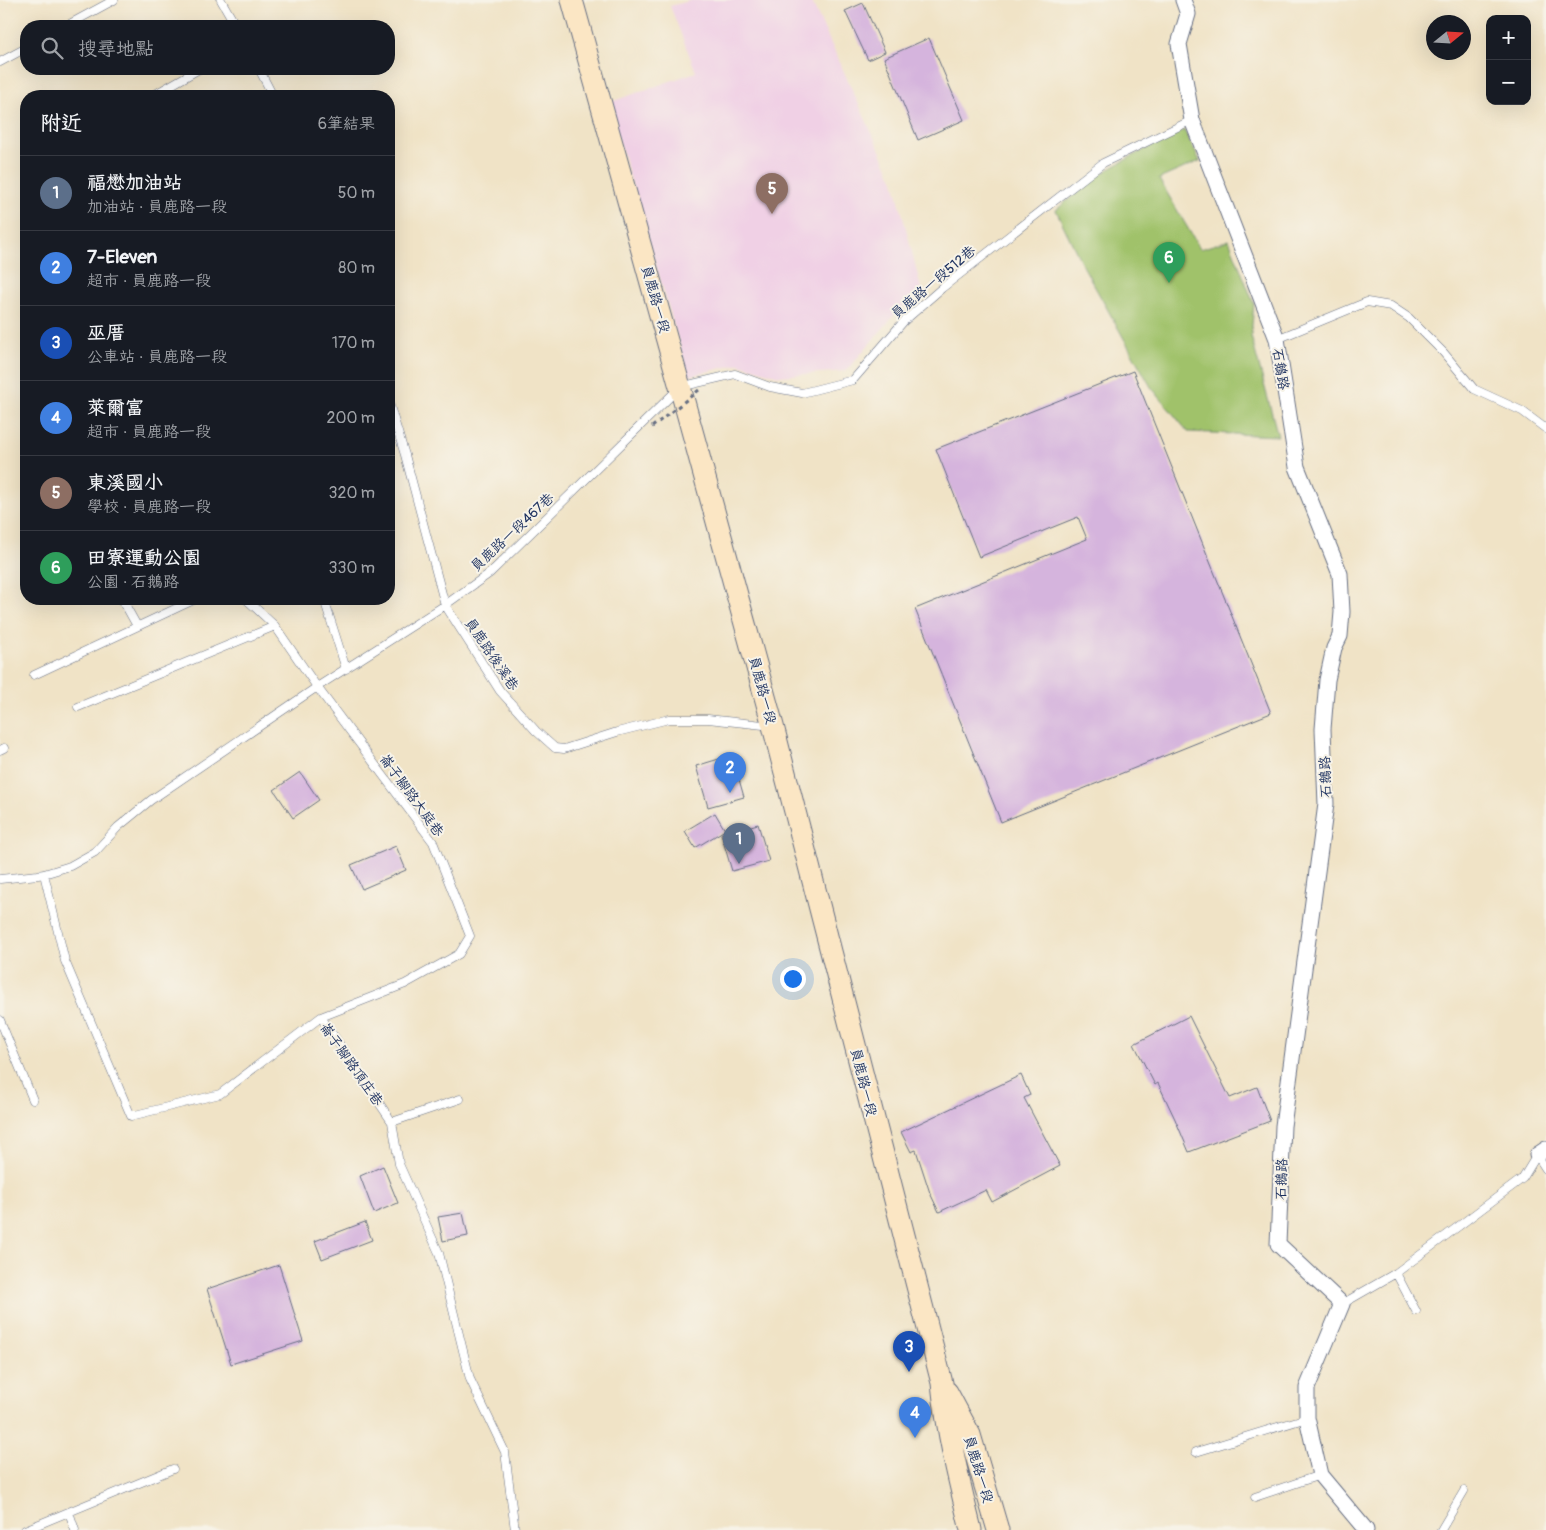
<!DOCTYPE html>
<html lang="zh-TW">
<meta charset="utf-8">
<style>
:root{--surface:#171b24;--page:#20242c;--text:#f1f3f6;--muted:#9ea1a6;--line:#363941;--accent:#7c3aed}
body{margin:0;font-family:Pangolin,"LXGW WenKai TC",sans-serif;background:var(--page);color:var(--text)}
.controls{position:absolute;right:15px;top:15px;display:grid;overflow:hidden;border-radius:10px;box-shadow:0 5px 20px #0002}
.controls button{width:45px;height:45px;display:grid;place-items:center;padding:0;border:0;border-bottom:1px solid var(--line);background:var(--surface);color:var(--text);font:25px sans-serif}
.compass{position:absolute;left:1426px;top:15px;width:45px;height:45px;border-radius:50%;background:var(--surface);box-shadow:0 5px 20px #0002;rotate:72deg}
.you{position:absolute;left:792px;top:978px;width:18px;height:18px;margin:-12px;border:4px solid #fff;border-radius:50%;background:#1a73e8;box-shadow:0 0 0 8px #1a73e833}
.badge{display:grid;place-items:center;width:32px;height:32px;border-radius:50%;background:var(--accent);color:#fff;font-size:16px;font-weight:700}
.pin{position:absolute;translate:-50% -41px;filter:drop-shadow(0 1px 2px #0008)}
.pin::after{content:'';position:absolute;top:26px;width:18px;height:15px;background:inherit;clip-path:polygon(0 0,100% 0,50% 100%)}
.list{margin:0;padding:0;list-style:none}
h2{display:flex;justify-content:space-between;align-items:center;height:65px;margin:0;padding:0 20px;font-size:21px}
h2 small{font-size:16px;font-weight:400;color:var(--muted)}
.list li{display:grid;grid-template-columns:32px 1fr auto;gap:15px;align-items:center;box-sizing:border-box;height:75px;padding:0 20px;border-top:1px solid var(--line)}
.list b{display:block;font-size:19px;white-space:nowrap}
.list p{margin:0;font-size:16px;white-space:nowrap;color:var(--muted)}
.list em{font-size:16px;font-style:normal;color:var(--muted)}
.icon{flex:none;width:28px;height:28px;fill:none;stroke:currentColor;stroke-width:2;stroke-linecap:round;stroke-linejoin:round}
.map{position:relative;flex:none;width:1546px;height:1530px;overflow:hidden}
.search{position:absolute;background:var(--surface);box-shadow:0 5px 20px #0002;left:20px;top:20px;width:375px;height:55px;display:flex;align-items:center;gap:12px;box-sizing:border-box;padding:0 18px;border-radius:20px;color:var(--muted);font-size:19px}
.panel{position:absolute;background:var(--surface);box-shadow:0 5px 20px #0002;left:20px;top:90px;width:375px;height:515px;border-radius:20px}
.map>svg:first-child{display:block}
.built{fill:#f0d0e5}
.green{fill:#a0c26b;stroke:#5e7864}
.building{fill:#d5b4dd}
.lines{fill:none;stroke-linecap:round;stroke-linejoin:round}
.lane-casing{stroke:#666e82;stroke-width:9}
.street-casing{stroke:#666e82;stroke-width:17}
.secondary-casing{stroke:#666e82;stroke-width:23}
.lane{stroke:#fff;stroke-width:8}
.street{stroke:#fff;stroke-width:15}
.secondary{stroke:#fbe6c4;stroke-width:21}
.path-bridge{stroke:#666e82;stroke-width:3;stroke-dasharray:4 4;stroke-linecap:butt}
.labels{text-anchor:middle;stroke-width:4;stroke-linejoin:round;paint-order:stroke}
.street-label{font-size:14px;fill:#1b2f5e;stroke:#f7f3e8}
</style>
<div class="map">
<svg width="1546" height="1530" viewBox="0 0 1546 1530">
<rect width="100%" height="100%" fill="#f7f3e8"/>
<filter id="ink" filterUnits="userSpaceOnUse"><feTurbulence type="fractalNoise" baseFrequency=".02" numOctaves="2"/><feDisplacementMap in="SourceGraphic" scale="10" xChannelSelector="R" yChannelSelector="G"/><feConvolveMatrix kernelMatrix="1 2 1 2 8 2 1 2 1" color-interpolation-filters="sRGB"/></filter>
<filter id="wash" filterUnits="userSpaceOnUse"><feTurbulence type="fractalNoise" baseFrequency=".0096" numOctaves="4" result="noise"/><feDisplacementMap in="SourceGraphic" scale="20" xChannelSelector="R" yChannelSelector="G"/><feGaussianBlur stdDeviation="1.12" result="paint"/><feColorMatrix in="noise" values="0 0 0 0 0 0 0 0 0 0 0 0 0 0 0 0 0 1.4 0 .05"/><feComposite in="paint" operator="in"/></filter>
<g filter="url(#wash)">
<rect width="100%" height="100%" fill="#f0e3c6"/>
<path class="built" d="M692,0h119l83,181 28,111 -25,20 -51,59 -67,5 -40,-12 -50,12 -81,-273 88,-31 -26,-66z"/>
<path class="green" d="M1184,130l16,31 -41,18 41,70 29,-9 25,64 -3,32 27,100 -90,-4 -37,-45 -70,-125 -25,-52 39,-33 41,-23z"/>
<g id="blocks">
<path class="building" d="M863,3l22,49 -17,8 -23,-49z
M929,38l35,82 -46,20 -34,-82z
M1133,371l138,342 -270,109 -86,-213 172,-70 -9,-22 -99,40 -43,-108z
M732,755l12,42 -36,10 -12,-41z
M300,772l19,28 -26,18 -19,-28z
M715,813l10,17 -30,18 -10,-17z
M758,824l11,37 -37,10 -11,-37z
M396,846l10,24 -44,19 -11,-24z
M1189,1016l41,82 27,-11 13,34 -81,31 -14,-33 -17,-36 -3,2 -21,-41z
M1021,1075l9,20 -6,3 36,68 -68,36 -6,-12 -47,22 -9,-19 -14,-43 -5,2 -10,-20z
M383,1166l15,37 -24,10 -14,-37z
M463,1213l5,23 -25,5 -5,-24z
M365,1222l7,18 -50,19 -7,-18z
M279,1265l24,76 -72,23 -24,-75z"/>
</g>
</g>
<g filter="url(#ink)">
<use href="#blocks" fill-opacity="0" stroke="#666e82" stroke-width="1"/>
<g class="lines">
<defs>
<path id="lane" d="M221,0l15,26
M66,26l48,-26
M0,62l26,-14
M259,69l14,27
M152,96l47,-27
M1277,339l90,-37 24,4 18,12 34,34 31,37 48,22 24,18
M389,403l16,52 40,150 55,86 36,40 19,17 9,1 53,-17 52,-13h39l64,7
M122,599l15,27
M246,599l29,27 42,61 116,155 37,94 -11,18 -54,30 -84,33
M324,599l22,70
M34,675l162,-76
M78,707l197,-81
M0,750l4,-2
M44,874l21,87 66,155 89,-22 101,-77 71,105 7,42 40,89 31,126 35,73 10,78
M0,879l38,-4 6,-1 26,-8 25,-14 23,-25 33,-27 166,-113 128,-82 45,-32 190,-186 55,-13 35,13 32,6 51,-13 51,-59 38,-33 161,-125 89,-43
M0,1020l33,80
M392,1122l68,-23
M1396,1273l20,38
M1342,1304l54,-31 127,-95 14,-23 9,14
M1196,1452l111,-34
M1255,1497l65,-22
M69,1512l6,18
M25,1530l148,-61
M1441,1530l23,-39"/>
<path id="street" d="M1183,0l5,14 -9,30 13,76 85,219 20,128 43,107 2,38 -2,24 -6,12 -7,32 -4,49 3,75 -43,322 -5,118 64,60 -35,84v30l13,57 46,55
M1537,1155l9,-6"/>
<path id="secondary" d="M572,0l108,387 93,339 169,657c5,50 17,98 29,147
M947,1392l23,43 28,95"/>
</defs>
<use href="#lane" class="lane-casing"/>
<use href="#street" class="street-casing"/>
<use href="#secondary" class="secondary-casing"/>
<use href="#lane" class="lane"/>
<use href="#street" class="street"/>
<use href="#secondary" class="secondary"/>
<path class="path-bridge" d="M652,427l47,-37"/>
</g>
</g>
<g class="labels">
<g class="street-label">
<text transform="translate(933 282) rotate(-40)" y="5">員鹿路一段512巷</text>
<text transform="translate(656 299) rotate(74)" y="5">員鹿路一段</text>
<text transform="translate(1281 369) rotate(81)" y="5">石鵝路</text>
<text transform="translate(512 532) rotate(-43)" y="5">員鹿路一段467巷</text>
<text transform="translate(492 654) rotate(56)" y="5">員鹿路後溪巷</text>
<text transform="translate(763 690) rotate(75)" y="5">員鹿路一段</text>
<text transform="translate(1325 777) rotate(-92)" y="5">石鵝路</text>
<text transform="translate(412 795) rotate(54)" y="5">崙子腳路大庭巷</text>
<text transform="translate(352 1064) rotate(55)" y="5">崙子腳路頂庄巷</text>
<text transform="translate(864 1082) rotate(76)" y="5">員鹿路一段</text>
<text transform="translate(1281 1179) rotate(-88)" y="5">石鵝路</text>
<text transform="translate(979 1469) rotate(73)" y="5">員鹿路一段</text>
</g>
</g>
</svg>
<div class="controls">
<button>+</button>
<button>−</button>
</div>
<svg class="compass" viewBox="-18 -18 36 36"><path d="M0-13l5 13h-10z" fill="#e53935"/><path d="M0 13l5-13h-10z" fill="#9ea1a6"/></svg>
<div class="you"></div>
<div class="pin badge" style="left:739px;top:864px;background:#5c6f8a">1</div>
<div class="pin badge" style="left:730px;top:793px;background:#3f7fe0">2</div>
<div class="pin badge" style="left:909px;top:1372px;background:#1a4fb4">3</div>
<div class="pin badge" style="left:915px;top:1438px;background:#3f7fe0">4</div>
<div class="pin badge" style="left:772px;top:214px;background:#8d6e63">5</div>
<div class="pin badge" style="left:1169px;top:283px;background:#2e9e5b">6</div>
<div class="search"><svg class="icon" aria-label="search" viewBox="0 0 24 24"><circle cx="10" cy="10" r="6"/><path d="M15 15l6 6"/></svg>搜尋地點</div>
<section class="panel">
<h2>附近<small>6筆結果</small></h2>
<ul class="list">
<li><span class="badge" style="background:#5c6f8a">1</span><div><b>福懋加油站</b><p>加油站 · 員鹿路一段</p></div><em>50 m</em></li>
<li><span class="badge" style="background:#3f7fe0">2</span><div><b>7-Eleven</b><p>超市 · 員鹿路一段</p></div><em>80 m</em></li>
<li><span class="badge" style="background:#1a4fb4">3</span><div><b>巫厝</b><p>公車站 · 員鹿路一段</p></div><em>170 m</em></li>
<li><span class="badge" style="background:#3f7fe0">4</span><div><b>萊爾富</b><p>超市 · 員鹿路一段</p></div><em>200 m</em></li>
<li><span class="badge" style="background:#8d6e63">5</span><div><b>東溪國小</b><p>學校 · 員鹿路一段</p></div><em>320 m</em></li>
<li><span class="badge" style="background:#2e9e5b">6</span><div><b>田寮運動公園</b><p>公園 · 石鵝路</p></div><em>330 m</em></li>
</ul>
</section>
</div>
